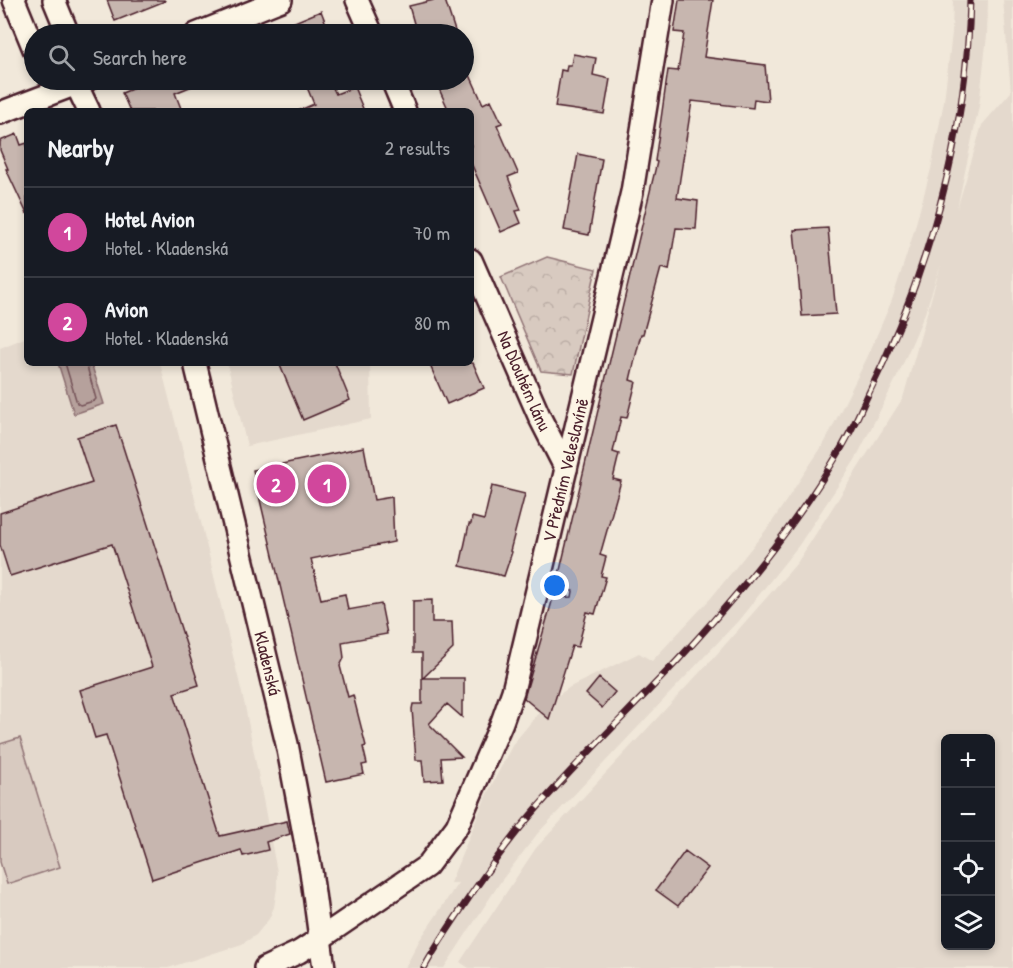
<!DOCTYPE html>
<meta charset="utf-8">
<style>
:root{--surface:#171b24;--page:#242831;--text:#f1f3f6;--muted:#9ea1a6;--line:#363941;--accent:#c8321e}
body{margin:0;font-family:"Patrick Hand",sans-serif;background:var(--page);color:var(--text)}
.controls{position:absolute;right:18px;bottom:18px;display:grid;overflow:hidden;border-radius:9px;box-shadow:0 3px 9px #0003}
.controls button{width:54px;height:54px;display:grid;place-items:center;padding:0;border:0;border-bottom:2px solid var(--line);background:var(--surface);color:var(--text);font:30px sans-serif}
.you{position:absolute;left:555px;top:586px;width:21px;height:21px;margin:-15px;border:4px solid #fff;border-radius:50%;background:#1a73e8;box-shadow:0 0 0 9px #1a73e833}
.badge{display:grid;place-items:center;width:39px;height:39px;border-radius:50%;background:var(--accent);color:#fff;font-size:20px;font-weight:700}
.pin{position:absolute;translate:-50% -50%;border:3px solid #fff;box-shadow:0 2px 6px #0006}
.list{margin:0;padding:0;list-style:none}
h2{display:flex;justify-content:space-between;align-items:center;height:78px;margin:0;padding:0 24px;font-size:26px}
h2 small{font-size:20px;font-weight:400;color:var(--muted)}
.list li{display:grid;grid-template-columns:39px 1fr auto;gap:18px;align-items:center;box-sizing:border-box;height:90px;padding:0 24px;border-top:2px solid var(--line)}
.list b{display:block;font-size:22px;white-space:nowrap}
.list p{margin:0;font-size:20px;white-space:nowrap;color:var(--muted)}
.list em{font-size:20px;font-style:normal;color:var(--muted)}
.icon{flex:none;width:33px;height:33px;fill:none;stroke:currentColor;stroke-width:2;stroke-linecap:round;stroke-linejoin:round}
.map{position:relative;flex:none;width:1013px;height:968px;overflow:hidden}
.search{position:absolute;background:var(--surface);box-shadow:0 3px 9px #0003;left:24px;top:24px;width:450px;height:66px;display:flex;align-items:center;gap:15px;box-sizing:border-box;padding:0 21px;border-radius:33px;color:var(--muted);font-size:22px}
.panel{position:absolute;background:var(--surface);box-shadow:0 3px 9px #0003;left:24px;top:108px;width:450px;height:258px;border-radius:9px}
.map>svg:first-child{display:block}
.built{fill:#e4d9cd;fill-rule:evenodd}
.park{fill:url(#park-crowns);stroke:#917476;stroke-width:1.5}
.garden{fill:#d8cac0;stroke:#917476;stroke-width:1.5}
.water{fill:#b6a19c;stroke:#8b6d6f;stroke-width:1.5}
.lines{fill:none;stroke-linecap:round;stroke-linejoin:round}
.shore{stroke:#755358;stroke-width:1.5}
.building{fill:#c7b6af;stroke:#4a1f2b;stroke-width:1.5}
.street-casing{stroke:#4a1f2b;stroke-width:26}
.street{stroke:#fcf5e5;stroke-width:21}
.rail-casing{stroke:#4a1f2b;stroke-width:7}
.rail{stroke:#fcf5e5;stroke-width:4.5;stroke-dasharray:14;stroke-linecap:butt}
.labels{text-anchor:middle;stroke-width:4.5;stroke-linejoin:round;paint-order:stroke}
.street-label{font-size:18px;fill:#4a1f2b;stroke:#fcf5e5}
</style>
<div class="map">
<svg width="1013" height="968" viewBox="0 0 1013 968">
<defs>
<pattern id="park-crowns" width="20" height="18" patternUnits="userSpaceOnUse" patternTransform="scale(1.5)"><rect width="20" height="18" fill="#d8cac0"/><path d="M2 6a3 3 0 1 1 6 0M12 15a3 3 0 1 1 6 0" fill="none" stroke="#bbada5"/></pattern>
</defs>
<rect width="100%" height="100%" fill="#f1e8da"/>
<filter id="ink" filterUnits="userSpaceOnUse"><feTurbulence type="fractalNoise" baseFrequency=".0167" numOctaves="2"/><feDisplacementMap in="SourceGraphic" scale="12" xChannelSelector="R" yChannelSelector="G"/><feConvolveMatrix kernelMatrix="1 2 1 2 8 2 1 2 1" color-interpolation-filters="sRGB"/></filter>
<g filter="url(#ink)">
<path class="built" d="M953,0h35l-1,35 -8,71 -22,103 25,-84 29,-33 -8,-92h10v968h-544l-9,-6 76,-114 180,-193 81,-92 106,-165 38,-134 -16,49 -26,60 -44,87 -56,85 -61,76 -200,212 -37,48 -57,87h-39l14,-27 39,-58h-8l36,-87 27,-52 33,-40 24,-17 69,-34 13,8 59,-63 59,-73 55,-83 42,-84 25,-58 20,-62 19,-69 13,-68 8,-68zM946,738h44v208h-44z
M27,337v26h133l40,155 45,188 32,166v16l-3,19 -5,12 -13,16 -14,9 -74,24h-168v-620z
M227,363h143l1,56 -124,27z"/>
<path class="park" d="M547,257l49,12 -23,105 -32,-3 -40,-94z"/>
<path class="garden" d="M20,738l40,129 -53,17 -7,-22v-118z"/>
<path class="water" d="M58,363h33l13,41 -30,10z"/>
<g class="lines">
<path class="shore" d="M65,363l12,40 3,2 14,-4 2,-2 -10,-36"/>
</g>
<path class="building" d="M107,0h57l1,1 -50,20z
M434,0h11l11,34h-39l-8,-28z
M679,0h34l-9,57 61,8 3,36 -14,-2 -1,9 -61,-7 -15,97 21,3 -2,28 -20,-1 -7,42 -8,-2 -18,66h-2l-11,46 6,2 -9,36 -6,-1 -8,35 6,2 -6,25 8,2 -21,74 6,2 -5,19 5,1 -11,37 -8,-2 -9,35 -6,-1 -23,73 -25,-21 29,-100 19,-1 1,-6 -17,-4 101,-425 -2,-1 13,-91 10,1 6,-38 -10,-1z
M321,11l9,23h-64z
M573,54l23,4 -3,17 17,4 -6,35 -49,-7 6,-37 5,1 1,-6h4z
M470,75l13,29 8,-4 11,23 -5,2 21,48 -10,4 13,33 -5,1 5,12 -20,9 -30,-69v-52h-22l-14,-31h29z
M154,80h53l-32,13 7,18h-52l-8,-18z
M304,80h25l7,14 18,-7 10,24h-66l16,-7z
M17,134l4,11 6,-2v71l-21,-45h2l-8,-19v-9z
M578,154l24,5 -13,76 -25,-5z
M828,228l8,86 -34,2 -8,-86z
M279,363h56l15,37 -47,20z
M429,363h44l11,25 -37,16z
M116,425l83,260 -25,8 46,143 67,-15 3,13 -24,8 2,8 -25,6 -2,-6 -89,29 -46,-144 -11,3 -15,-48 72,-23 -40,-123 -102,32 -10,-31v-32l92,-30 -15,-46z
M364,447l10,53 18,-3 2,45 -83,17 10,40 24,-5 3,16 33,-6 6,30 -45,8 2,16 -4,8 8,31 5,-2 13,51 -3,1 4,17 -5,1 2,9 -38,8 -73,-312z
M492,486l33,8 -15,57 2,1 -8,24 -44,-10 9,-42h2l1,-7 12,3z
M432,600v22h20l1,27 -30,29h41v23h-2v16l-15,-13 -18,20 33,33 -21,1 2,22 -19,1 -2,-21h-6l-4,-51 1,-5h9v-51h-9v-52z
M599,678l16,14 -13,16 -16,-14z
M685,851l23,17 -30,38 -22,-16z"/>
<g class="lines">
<defs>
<g id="street">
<path d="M14,0l20,49"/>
<path d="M54,0l14,34"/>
<path d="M357,0l15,34"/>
<path d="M196,34l85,-34"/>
<path d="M75,80l1,4 13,27"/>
<path d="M392,80l13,31"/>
<path d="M0,113l87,-33"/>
<path id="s1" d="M471,260l69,158 26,51"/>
<path id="s2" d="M195,363l92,381 24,127 13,97"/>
<path id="s3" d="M265,968l34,-16 22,-14 106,-72 30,-40 45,-104 11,-31 119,-499 31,-192"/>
</g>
</defs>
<use href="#street" class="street-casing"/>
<use href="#street" class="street"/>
<defs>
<path id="rail" d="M424,968c12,-22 26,-42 40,-63 19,-28 39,-57 61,-83 48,-57 102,-108 153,-162 60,-65 116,-132 161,-208 10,-16 18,-34 26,-51 62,-123 102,-263 105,-401"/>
</defs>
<use href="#rail" class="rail-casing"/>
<use href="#rail" class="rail"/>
</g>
</g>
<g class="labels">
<g class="street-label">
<text dy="6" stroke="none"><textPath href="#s1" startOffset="132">Na Dlouhém lánu</textPath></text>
<text dy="6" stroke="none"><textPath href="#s3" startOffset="615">V Předním Veleslavíně</textPath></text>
<text dy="6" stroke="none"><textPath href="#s2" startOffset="309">Kladenská</textPath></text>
</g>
</g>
</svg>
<div class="controls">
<button>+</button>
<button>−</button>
<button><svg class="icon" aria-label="locate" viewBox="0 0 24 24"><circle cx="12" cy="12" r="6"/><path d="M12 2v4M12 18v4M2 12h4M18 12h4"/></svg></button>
<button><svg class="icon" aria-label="layers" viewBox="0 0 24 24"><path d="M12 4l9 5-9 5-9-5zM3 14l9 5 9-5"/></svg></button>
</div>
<div class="you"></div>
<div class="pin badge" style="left:327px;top:484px;background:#d1479c">1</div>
<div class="pin badge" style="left:276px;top:484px;background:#d1479c">2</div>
<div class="search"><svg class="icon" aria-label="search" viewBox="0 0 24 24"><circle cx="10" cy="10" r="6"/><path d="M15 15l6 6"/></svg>Search here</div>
<section class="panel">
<h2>Nearby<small>2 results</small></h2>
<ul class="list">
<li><span class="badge" style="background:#d1479c">1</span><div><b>Hotel Avion</b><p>Hotel · Kladenská</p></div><em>70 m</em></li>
<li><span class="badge" style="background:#d1479c">2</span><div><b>Avion</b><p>Hotel · Kladenská</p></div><em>80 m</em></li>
</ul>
</section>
</div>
